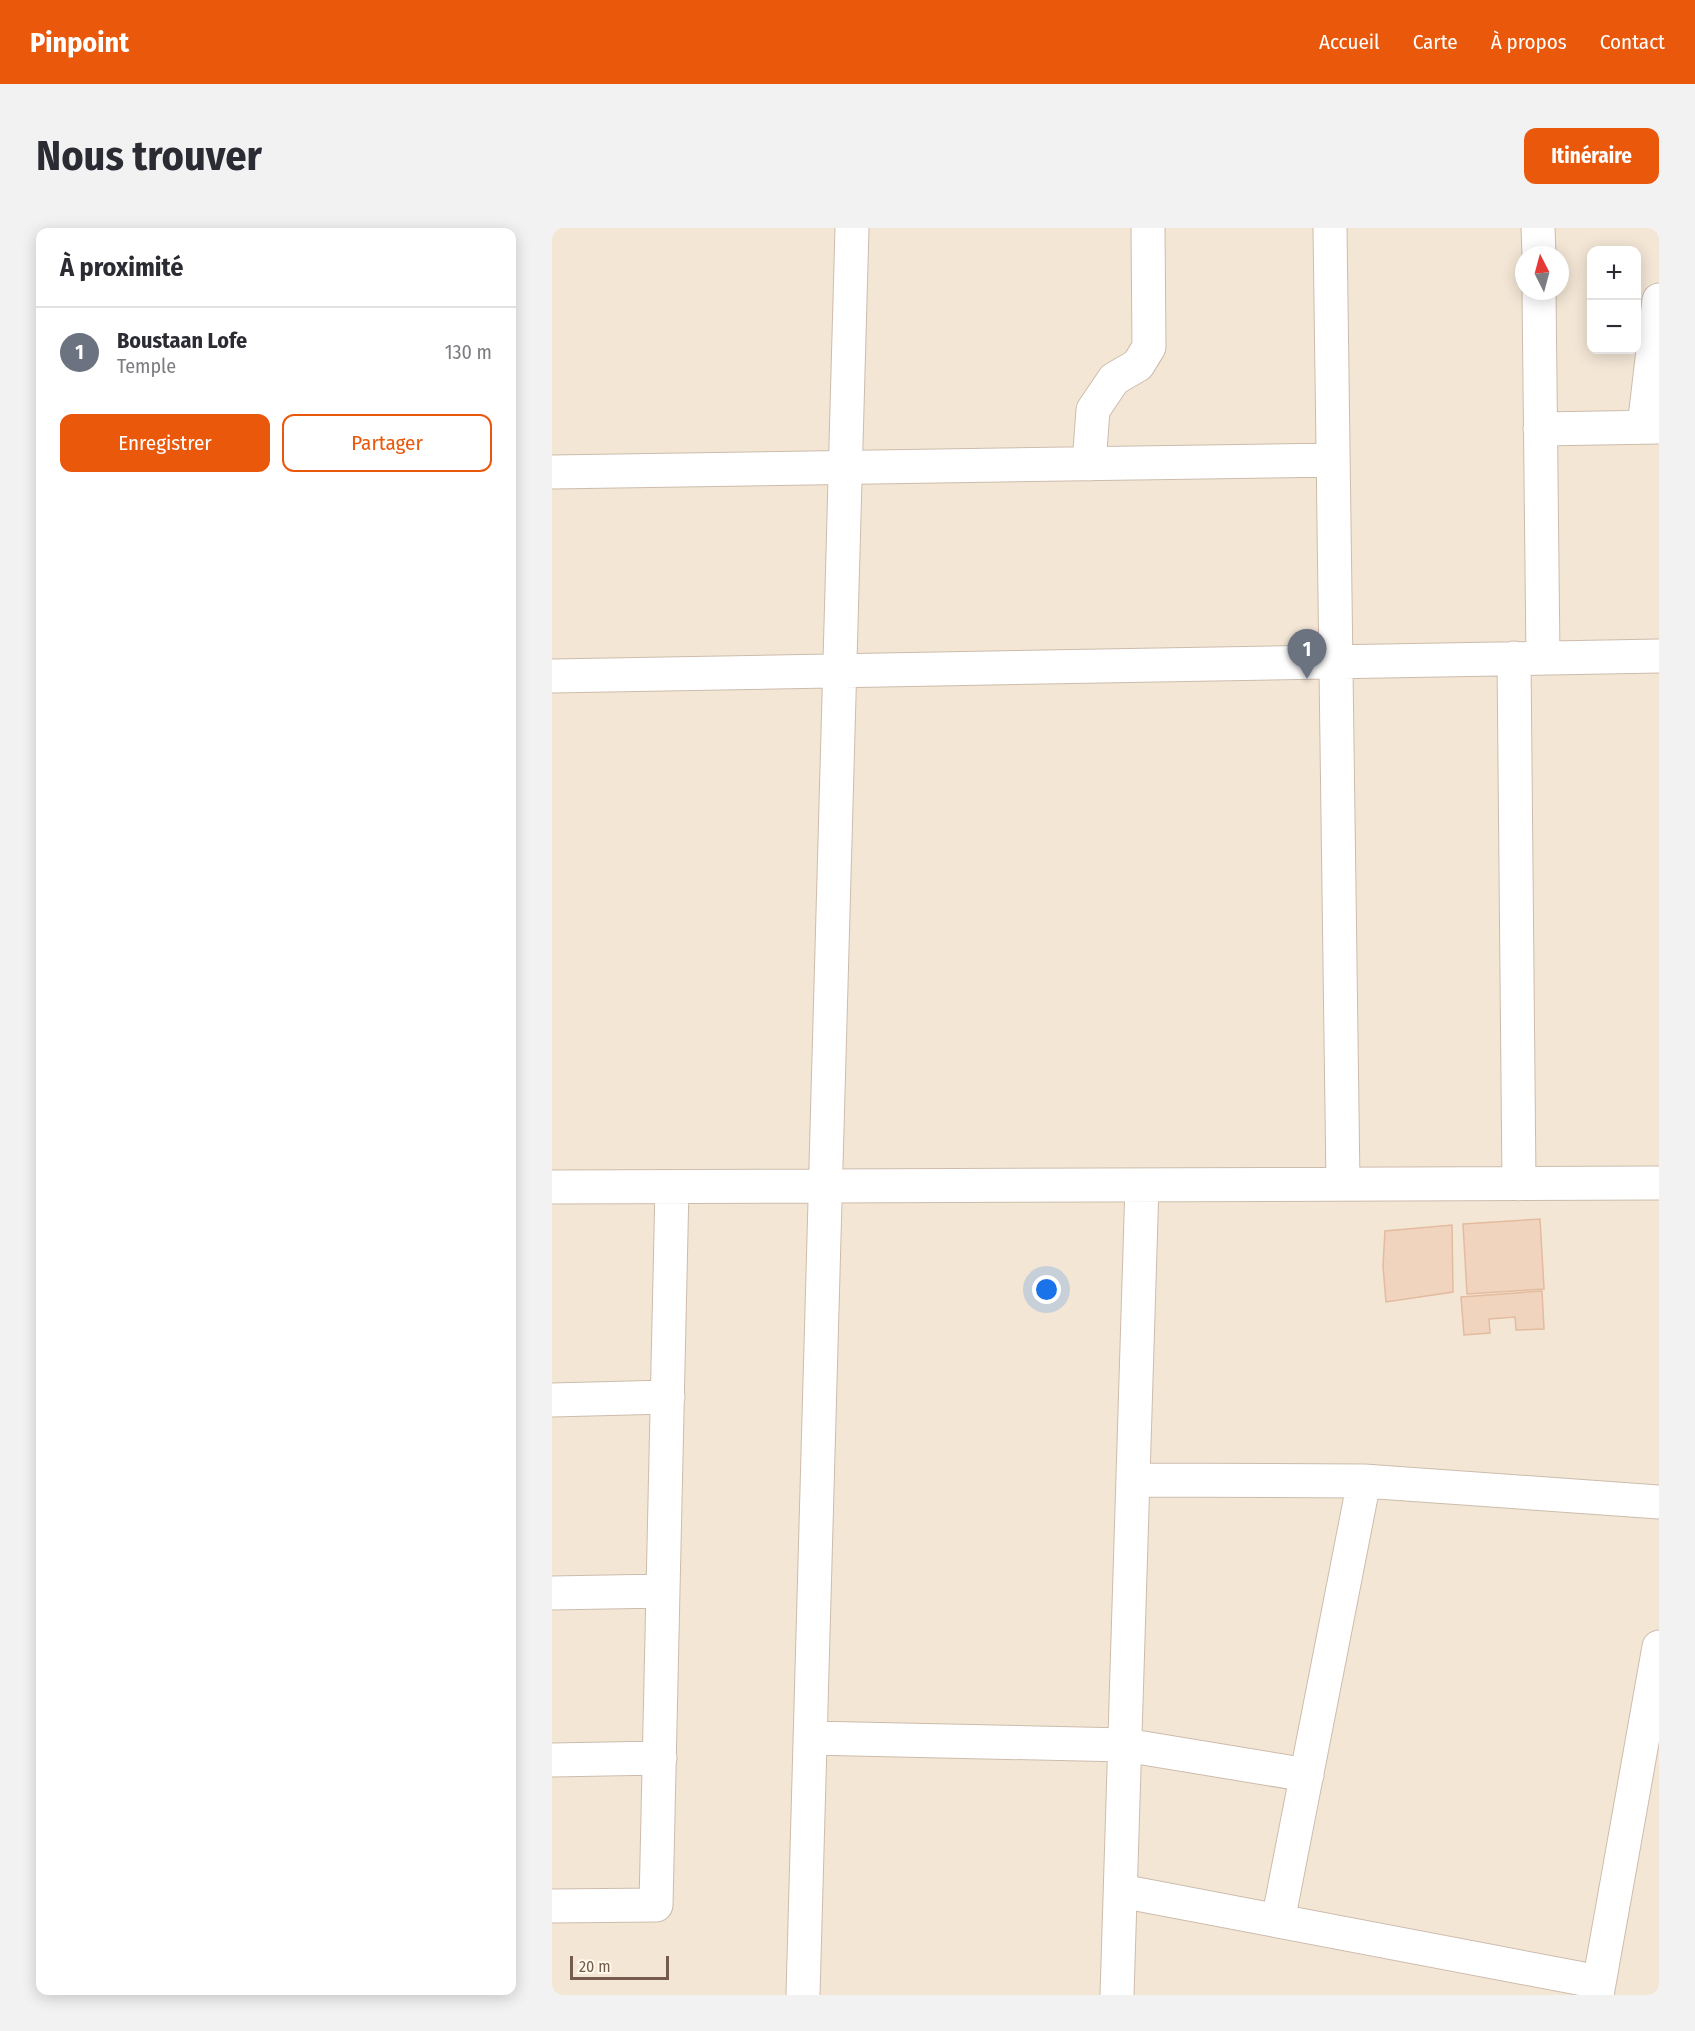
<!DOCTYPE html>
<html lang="fr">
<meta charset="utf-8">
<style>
:root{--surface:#fff;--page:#f2f2f3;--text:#2b2b33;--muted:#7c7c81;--line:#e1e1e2;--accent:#ea580c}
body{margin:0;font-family:"Fira Sans Condensed",sans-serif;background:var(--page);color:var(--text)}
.controls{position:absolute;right:18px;top:18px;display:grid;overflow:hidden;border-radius:12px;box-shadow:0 3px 15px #0003}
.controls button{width:54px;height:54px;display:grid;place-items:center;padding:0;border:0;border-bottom:2px solid var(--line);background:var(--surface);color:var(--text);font:30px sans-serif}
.compass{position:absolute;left:963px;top:18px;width:54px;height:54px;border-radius:50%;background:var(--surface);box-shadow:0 3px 15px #0003;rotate:354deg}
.scale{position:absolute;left:18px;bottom:15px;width:99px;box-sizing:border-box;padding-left:6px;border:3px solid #755b4b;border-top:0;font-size:16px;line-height:21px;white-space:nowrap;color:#755b4b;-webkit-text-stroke:4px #fff8ec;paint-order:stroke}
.you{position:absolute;left:495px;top:1062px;width:21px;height:21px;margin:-15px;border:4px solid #fff;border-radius:50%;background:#1a73e8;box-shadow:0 0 0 9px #1a73e833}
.badge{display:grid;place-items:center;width:39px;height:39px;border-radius:50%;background:var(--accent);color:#fff;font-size:20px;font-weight:700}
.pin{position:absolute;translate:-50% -50px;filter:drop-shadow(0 2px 3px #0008)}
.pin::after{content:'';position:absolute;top:32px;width:21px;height:18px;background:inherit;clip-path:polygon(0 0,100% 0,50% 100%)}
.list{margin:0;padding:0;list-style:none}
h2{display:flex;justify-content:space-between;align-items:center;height:78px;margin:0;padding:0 24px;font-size:26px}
h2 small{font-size:20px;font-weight:400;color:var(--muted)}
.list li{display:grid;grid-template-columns:39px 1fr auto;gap:18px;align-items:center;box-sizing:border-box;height:90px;padding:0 24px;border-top:2px solid var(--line)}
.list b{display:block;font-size:22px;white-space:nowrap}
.list p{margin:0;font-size:20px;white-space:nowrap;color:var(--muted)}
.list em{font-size:20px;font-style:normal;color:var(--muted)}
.actions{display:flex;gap:12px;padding:18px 24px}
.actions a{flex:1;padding:14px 0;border:2px solid var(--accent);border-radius:12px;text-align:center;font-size:21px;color:var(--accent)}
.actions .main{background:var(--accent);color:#fff}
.map{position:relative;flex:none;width:1107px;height:1767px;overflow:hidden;border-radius:12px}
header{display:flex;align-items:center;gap:36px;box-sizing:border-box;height:84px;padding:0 30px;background:var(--accent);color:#fff}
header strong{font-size:28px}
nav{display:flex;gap:33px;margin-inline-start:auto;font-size:21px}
.intro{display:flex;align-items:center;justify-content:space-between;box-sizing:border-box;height:144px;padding:0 36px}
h1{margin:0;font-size:42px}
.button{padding:15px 27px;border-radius:12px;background:var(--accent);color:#fff;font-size:21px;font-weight:700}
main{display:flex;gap:36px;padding:0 36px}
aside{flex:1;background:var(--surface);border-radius:12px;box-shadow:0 3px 15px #0003}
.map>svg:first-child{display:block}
.residential{fill:#f3e6d5;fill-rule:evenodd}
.building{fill:#f1d4be;stroke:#e3bb9f;stroke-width:1.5}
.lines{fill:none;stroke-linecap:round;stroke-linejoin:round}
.street-casing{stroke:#cdbcad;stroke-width:35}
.street{stroke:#fff;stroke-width:33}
</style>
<header>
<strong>Pinpoint</strong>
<nav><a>Accueil</a><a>Carte</a><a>À propos</a><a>Contact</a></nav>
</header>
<div class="intro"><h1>Nous trouver</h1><a class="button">Itinéraire</a></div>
<main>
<aside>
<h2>À proximité<small></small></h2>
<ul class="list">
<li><span class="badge" style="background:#6b7280">1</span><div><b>Boustaan Lofe</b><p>Temple</p></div><em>130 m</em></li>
</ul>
<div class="actions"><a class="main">Enregistrer</a><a>Partager</a></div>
</aside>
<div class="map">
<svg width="1107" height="1767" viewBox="0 0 1107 1767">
<rect width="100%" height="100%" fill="#fcf4e6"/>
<path class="residential" d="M0,0h1107v1767h-1107zM1040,22h44v100h-44zM972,27h36v36h-36z"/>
<path class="building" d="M988,991l4,70 -77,5 -4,-70z
M900,997l1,67 -67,10 -3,-36 2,-35z
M990,1063l2,38 -28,1 -1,-13 -26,2 1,14 -26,2 -3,-38z"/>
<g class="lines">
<defs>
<path id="street" d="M778,0l13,956
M986,0l1,27
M987,63l4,367
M1092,199l15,-127
M988,201l119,-2
M537,236l4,-54 21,-31 24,-14 11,-18 -1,-119
M0,244l781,-12
M962,430l5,526
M0,448l1107,-20
M0,959l1107,-4
M0,1172l116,-3
M582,1252l230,1 295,21
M0,1365l111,-2
M258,1510l315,7 182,30
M0,1532l108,-2
M569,1663l478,91
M0,1678l104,-1 16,-718
M726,1693l86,-440
M251,1767l49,-1767
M565,1767l25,-810
M1045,1767l62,-348"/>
</defs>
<use href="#street" class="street-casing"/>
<use href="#street" class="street"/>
</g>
</svg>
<div class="controls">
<button>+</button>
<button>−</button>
</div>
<svg class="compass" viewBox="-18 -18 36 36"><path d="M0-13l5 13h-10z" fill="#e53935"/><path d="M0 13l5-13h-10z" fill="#7c7c81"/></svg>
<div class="scale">20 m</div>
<div class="you"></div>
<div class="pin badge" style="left:755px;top:451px;background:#6b7280">1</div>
</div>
</main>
